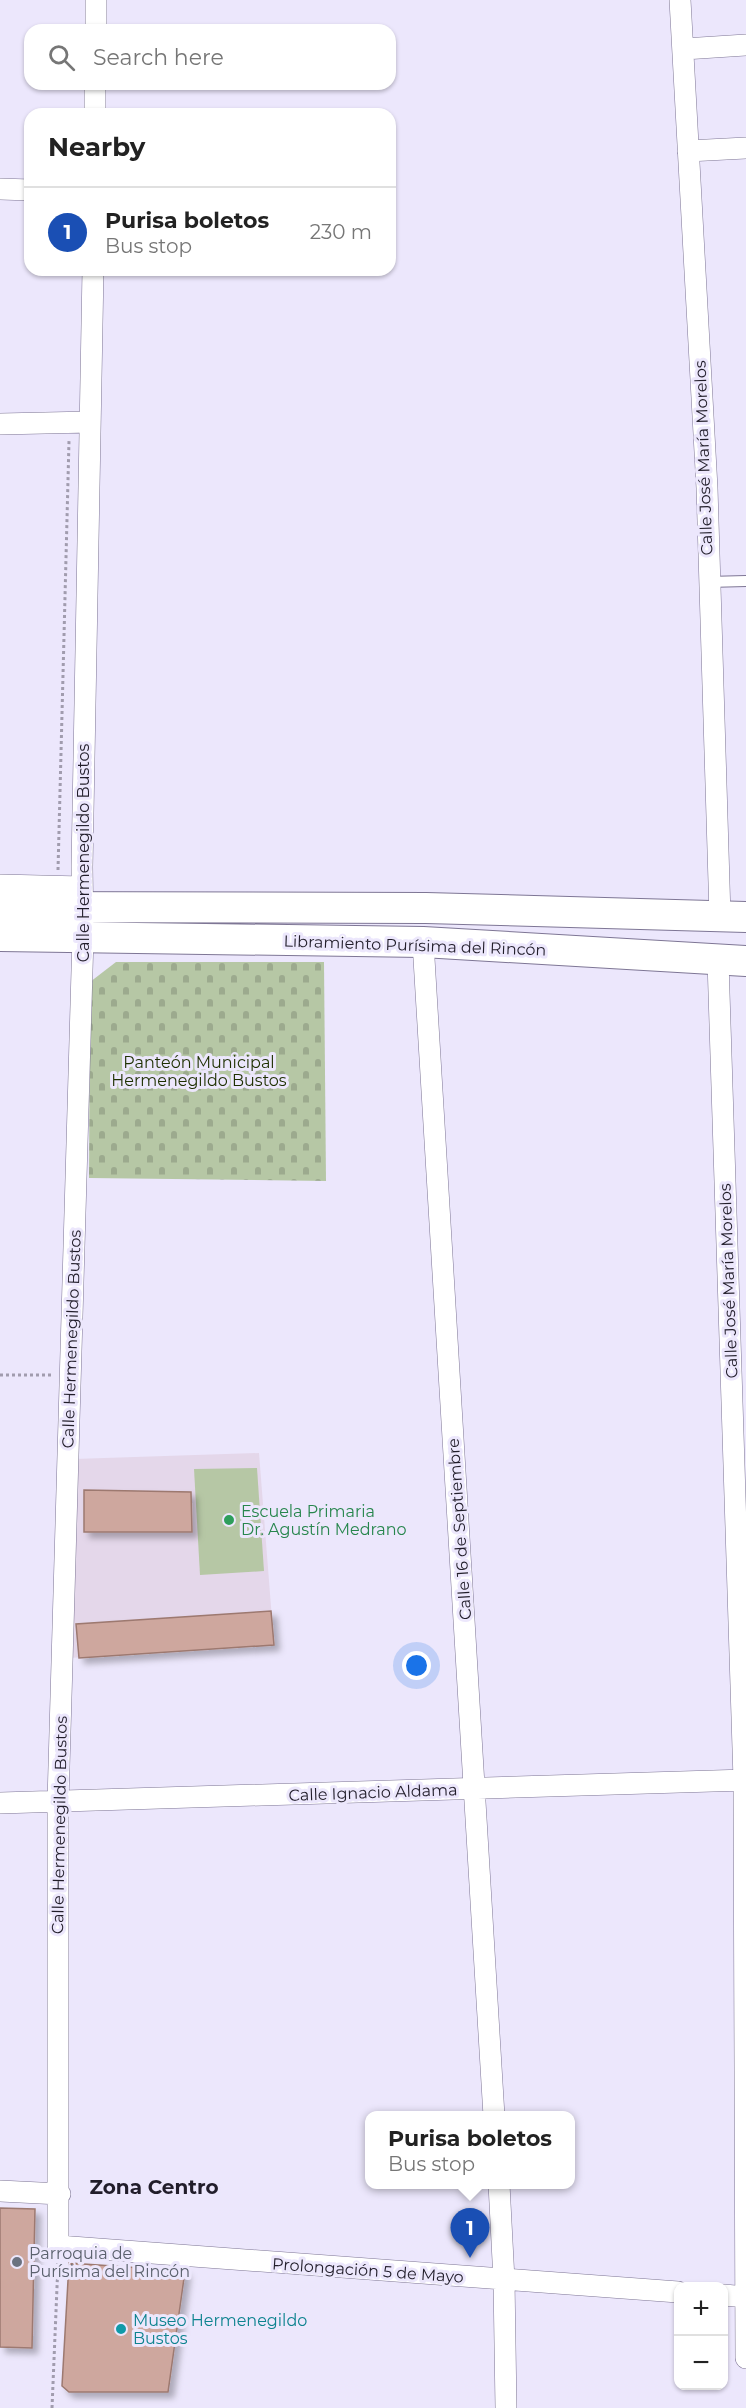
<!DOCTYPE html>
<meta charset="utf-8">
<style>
:root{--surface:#fff;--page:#f2f2f2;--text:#222;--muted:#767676;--line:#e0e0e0;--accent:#a849b2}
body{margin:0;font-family:Montserrat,sans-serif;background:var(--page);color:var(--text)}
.controls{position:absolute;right:18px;bottom:18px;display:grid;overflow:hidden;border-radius:12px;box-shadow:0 2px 4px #0004}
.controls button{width:54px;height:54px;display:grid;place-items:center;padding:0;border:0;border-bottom:2px solid var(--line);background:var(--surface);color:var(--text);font:30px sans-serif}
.you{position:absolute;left:417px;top:1666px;width:21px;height:21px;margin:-15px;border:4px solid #fff;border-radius:50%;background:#1a73e8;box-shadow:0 0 0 9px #1a73e833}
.badge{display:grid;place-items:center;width:39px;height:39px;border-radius:50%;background:var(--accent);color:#fff;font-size:20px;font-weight:700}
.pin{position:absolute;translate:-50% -50px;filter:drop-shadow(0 2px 3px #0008)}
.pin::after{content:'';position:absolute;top:32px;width:21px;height:18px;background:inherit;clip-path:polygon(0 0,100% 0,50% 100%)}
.popup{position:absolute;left:365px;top:2111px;width:210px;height:78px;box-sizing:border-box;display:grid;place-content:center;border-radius:12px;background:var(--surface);filter:drop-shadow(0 2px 4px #0005);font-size:20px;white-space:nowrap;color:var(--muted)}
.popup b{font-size:22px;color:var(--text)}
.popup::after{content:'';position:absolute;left:50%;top:100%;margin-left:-12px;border:12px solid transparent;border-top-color:var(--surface)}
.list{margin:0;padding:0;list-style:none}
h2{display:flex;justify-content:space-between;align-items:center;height:78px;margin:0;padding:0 24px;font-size:26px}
h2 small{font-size:20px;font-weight:400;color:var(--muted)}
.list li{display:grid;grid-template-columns:39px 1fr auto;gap:18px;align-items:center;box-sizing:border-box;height:90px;padding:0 24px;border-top:2px solid var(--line)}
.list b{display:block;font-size:22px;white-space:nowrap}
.list p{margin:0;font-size:20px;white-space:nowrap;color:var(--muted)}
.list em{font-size:20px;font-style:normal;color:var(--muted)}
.icon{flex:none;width:33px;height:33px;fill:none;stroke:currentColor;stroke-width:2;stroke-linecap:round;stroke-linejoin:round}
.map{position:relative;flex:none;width:746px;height:2408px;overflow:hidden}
.search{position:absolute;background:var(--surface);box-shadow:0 2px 4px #0004;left:24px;top:24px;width:372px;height:66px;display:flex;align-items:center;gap:15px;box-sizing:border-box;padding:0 21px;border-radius:18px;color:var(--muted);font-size:22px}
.panel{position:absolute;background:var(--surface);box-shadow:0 2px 4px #0004;left:24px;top:108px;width:372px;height:168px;border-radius:18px}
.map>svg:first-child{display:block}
.education{fill:#e4d7ea}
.cemetery{fill:url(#cemetery-stones)}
.pitch{fill:#b6c7a5}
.building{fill:#cea79e;stroke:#9d7970;stroke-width:1.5;filter:url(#shadow)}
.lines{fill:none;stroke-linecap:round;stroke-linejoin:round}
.lane-casing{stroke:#7e7695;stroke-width:12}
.street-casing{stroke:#7e7695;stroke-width:22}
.secondary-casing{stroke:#7e7695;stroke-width:32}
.path{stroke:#a19cae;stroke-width:3;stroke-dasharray:3 3;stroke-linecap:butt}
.lane{stroke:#fff;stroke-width:10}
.street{stroke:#fff;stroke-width:21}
.secondary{stroke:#fff;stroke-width:30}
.leisure-dot{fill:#2e9e5b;stroke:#ece7fc;stroke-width:2}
.worship-dot{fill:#6b7280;stroke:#ece7fc;stroke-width:2}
.culture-dot{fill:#0f9aa8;stroke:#ece7fc;stroke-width:2}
.labels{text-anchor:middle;stroke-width:6;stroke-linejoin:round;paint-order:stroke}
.street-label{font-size:16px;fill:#211d2a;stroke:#ece7fc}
.park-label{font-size:16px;fill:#1e3001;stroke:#ece7fc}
.leisure-label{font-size:16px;fill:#27864d;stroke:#ece7fc;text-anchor:start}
.worship-label{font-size:16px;fill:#5b616d;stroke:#ece7fc;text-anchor:start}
.culture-label{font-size:16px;fill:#0d838f;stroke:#ece7fc;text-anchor:start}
.quarter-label{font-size:20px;font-weight:bold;fill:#211d2a;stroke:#ece7fc}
</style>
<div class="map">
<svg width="746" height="2408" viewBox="0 0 746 2408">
<defs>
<pattern id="cemetery-stones" width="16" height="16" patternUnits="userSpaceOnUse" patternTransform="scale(1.5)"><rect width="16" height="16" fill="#b6c7a5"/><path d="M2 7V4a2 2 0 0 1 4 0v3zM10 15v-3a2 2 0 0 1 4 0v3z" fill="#9caa8e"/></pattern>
<filter id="shadow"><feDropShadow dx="5.5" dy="5.5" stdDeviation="3" flood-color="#0004"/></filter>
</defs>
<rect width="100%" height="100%" fill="#ece7fc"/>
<path class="education" d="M259,1453l15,192 -205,13 5,-199z"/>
<path class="cemetery" d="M116,962h208l2,219 -237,-3 1,-196z"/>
<path class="pitch" d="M257,1468l7,103 -64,4 -6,-106z"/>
<path class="building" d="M84,1490l107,2 1,40h-108z
M271,1611l3,34 -195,13 -3,-34z
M0,2208l35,1 -3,139 -32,-1z
M69,2263l116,8 -17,121h-99l-7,-6z"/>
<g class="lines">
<defs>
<path id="lane" d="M708,582l38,-1"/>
<path id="street" d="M680,0l27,488 13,428
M96,30v-30
M684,49l62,-4
M95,114v-30
M688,151l58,-3
M0,189l30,1
M93,270l-11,597 1,69 -25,865v445l620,46
M0,424l90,-2
M0,885l82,2
M423,942l71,1174
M718,961l26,819 2,578
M0,1803l746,-23
M499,2184l5,96 2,128
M0,2191l60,3
M724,2295l22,2"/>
<path id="secondary" d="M0,907l426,1 320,9
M0,936l423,6 323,19"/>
</defs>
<use href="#lane" class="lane-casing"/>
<use href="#street" class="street-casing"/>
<use href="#secondary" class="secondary-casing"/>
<path class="path" d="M58,870l11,-429
M0,1375h53
M52,2408l6,-145"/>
<use href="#lane" class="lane"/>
<use href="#street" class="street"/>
<use href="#secondary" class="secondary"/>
</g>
<circle class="leisure-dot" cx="229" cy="1520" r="6"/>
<circle class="worship-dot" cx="17" cy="2262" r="6"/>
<circle class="culture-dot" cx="121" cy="2329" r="6"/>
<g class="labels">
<g class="street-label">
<text transform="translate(703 458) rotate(-92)" y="6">Calle José María Morelos</text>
<text transform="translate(83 853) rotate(-90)" y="6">Calle Hermenegildo Bustos</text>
<text transform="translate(415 945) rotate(2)" y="6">Libramiento Purísima del Rincón</text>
<text transform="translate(728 1281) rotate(-92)" y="6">Calle José María Morelos</text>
<text transform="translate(71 1339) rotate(-88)" y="6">Calle Hermenegildo Bustos</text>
<text transform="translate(459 1529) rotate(-94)" y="6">Calle 16 de Septiembre</text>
<text transform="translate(373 1792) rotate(-2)" y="6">Calle Ignacio Aldama</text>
<text transform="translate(59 1825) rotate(-89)" y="6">Calle Hermenegildo Bustos</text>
<text transform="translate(368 2270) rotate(4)" y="6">Prolongación 5 de Mayo</text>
</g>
<g class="park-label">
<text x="199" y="1068">Panteón Municipal<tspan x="199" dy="18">Hermenegildo Bustos</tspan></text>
</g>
<g class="leisure-label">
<text x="241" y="1517">Escuela Primaria<tspan x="241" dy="18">Dr. Agustín Medrano</tspan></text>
</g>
<g class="worship-label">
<text x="29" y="2259">Parroquia de<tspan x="29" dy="18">Purísima del Rincón</tspan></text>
</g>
<g class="culture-label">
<text x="133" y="2326">Museo Hermenegildo<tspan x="133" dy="18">Bustos</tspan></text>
</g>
<g class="quarter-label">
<text x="154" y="2194">Zona Centro</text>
</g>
</g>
</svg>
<div class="controls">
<button>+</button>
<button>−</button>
</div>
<div class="you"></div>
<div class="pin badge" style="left:470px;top:2258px;background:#1a4fb4">1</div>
<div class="popup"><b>Purisa boletos</b>Bus stop</div>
<div class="search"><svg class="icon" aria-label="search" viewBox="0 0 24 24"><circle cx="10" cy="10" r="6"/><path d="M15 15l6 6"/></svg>Search here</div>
<section class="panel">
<h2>Nearby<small></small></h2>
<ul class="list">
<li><span class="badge" style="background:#1a4fb4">1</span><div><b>Purisa boletos</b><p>Bus stop</p></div><em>230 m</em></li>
</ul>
</section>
</div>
